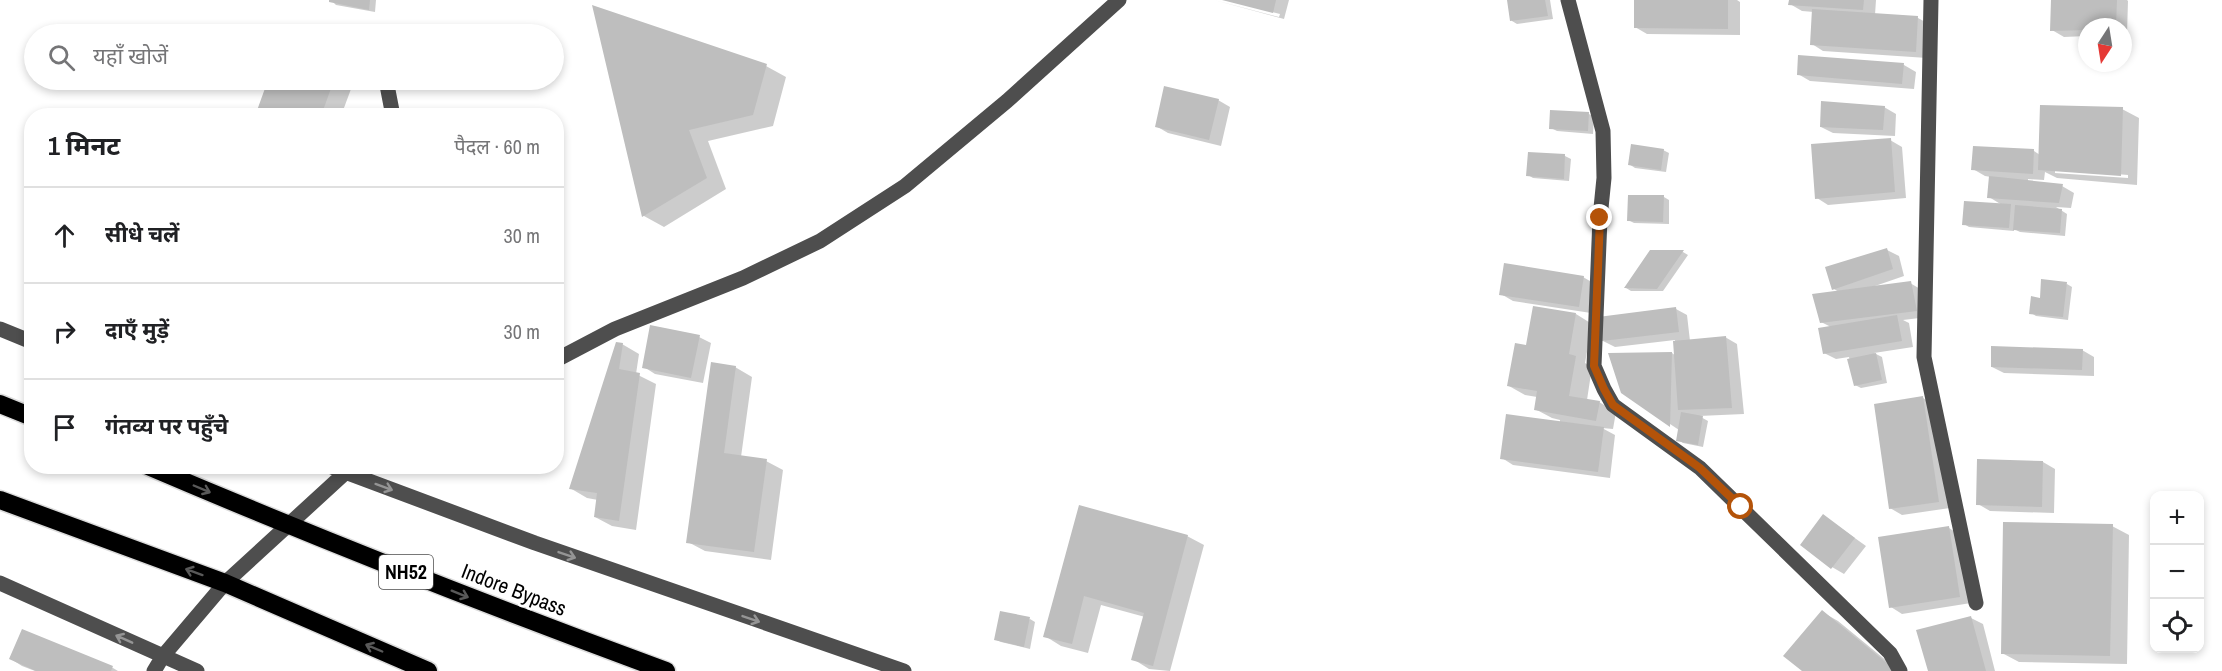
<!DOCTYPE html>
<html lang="hi">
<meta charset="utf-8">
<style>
:root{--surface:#fff;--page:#f6f6f6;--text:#202124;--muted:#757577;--line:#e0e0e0}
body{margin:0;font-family:"Archivo Narrow","Noto Sans Devanagari",sans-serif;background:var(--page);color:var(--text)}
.controls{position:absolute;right:18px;bottom:18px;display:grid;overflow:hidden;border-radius:12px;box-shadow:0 3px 9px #0003}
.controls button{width:54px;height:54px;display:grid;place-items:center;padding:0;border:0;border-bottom:2px solid var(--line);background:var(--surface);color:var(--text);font:30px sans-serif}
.compass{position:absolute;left:2078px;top:18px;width:54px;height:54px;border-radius:50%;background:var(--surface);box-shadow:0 3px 9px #0003;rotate:192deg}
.stop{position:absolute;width:18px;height:18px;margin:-14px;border:4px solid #b45309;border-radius:50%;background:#fff}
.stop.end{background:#b45309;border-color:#fff;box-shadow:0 2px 6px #0008}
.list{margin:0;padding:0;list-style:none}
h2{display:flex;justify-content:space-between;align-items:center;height:78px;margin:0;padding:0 24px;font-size:26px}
h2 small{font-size:20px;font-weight:400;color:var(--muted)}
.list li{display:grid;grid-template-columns:39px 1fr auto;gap:18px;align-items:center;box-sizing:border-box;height:96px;padding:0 24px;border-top:2px solid var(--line)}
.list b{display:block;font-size:22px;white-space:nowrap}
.list em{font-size:20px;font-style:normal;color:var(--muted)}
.icon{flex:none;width:33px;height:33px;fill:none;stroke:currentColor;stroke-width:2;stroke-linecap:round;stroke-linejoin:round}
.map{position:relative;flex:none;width:2222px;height:671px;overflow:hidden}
.search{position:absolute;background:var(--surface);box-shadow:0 3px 9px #0003;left:24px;top:24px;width:540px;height:66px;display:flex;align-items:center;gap:15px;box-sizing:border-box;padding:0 21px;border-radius:33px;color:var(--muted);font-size:22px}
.panel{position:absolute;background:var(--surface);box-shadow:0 3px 9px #0003;left:24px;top:108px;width:540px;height:366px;border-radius:24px}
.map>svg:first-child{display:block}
.shadow{fill:#0003;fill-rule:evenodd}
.building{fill:#bebebe}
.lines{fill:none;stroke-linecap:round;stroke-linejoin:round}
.highway-casing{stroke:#dbdbdb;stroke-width:21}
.minor{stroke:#4e4e4e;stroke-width:15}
.highway{stroke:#000;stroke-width:18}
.oneway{stroke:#959595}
.oneway2{stroke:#595959}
.route{stroke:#b45309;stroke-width:8}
.labels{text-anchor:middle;stroke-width:5;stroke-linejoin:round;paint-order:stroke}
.shield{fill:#fff;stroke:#4c4c4c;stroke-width:1.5}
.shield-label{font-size:20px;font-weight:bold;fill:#000}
.street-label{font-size:21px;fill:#000;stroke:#fff}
</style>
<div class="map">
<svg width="2222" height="671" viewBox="0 0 2222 671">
<rect width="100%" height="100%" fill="#fff"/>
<path class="shadow" d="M331,0h45l-1,12 -39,-7z
M1214,0l65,17 1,-3 -55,-14h64l-5,19z
M1509,0h41l3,19 -36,5 -5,-3z
M1636,0h101l3,2v33l-93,-1 -12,-7z
M1790,0h86l-1,15 43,3 11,6 -2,34 -104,-7 -11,-7 2,-32 -12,-1 -12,-7z
M2052,0h75l1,1 -1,34h-4v-8h-36v9l-23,1 -12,-7z
M594,7l172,59 20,11 -13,49 -65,15 18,48 -62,38 -20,-11z
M1904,65l12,7 -2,17 -104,-8 -12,-7z
M270,80h64l17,9 -10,27h-84z
M1218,100l12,7 -9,39 -53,-13 -12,-7z
M1884,107l12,7 -1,22 -62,-3 -12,-6z
M2122,109l17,9 -2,67 -80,-7 -12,-6 -1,8 -16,-1v3l34,4 12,7 -3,15 -15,-1 11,7 -2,22 -45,-4 -6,-3v2l-45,-4 -5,-3 38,-19 -13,-8 2,-20 -6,-1 -12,-7 1,-22 60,4 6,4zM2055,169l73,6v3l-73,-5z
M1589,114l5,3 -1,17 -36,-3 -6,-3z
M1890,140l12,7 4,51 -78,7 -11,-7z
M1663,150l6,3 -3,19 -31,-4 -6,-4z
M1530,153l35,3 6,3 -2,22 -36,-3 -5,-3z
M1664,197l5,3v24l-35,-1 -6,-3z
M1887,250l12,6 5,20 -29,10 35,-3 12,7 6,27 -25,3 6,3 4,24 -39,6 8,4 5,26 -26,5 -6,-3 -6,-28 -13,2 -12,-6 7,-26 -10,-5 18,-30 -5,-3z
M1650,252h33l5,3 -25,36h-32l-5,-3z
M1583,277l12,7 -4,29 -78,-12 -12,-7z
M2067,284l5,3 -4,33 -32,-4 -5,-3z
M1676,309l11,6 3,26 35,-4 12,7 7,70 -45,2 9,5 -5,26 -20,-4 -5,-3 1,-10 -57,-38 50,-39 4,3 -1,-16 -60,7 -12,-6z
M1576,314l16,10 -7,39 7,4 -5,33 12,2 17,10 -3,17 -11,-1 13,7 -5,43 -97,-13 -11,-7 58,-35v-3l-8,-2 -17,-9 2,-12 -12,-2 -16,-9 18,-39z
M699,337l12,6 -8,40 -48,-9 -11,-7z
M622,344l17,10 -3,20 20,10 -20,146 -24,-4 -17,-9 3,-17 -11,-2 -17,-10z
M2082,350l12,7v19l-90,-3 -12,-6z
M735,367l17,10 -11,80 25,4 17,9 -12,90 -66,-9 -17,-9z
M1923,398l12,7 15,103 -48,7 -12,-7z
M1979,461l64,1 12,7 -1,44 -64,-2 -12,-7z
M1080,507l107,29 17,9 -34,126 -21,-2 -16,-10 12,-42 -44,-12 -13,48 -27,-7 -16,-10z
M1824,516l42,30 -22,28 -12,-7z
M2112,526l17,9 -2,129 -108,-2 -17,-9z
M1949,528l11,7 11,68 -69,11 -11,-7z
M1822,612l16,9 61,50h-95z
M1971,618l12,6 12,47h-66z
M1030,619l5,3 -5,27 -29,-7 -6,-3z
M23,631l90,37 5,3h-83l-13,-5 -11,-7z"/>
<path class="building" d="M329,0h41l-1,10 -40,-8z
M1222,0h54l-3,13z
M1507,0h38l3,16 -38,5z
M1634,0h94v29l-94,-1z
M1789,0h75l-1,10 -75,-5z
M2051,0h66l-1,27h-29v3l-37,1z
M592,5l175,59 -14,51 -64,15 18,48 -65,39z
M1812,9l106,7 -2,36 -106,-7z
M1798,55l106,8 -2,21 -105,-9z
M268,80h66l-13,36h-66z
M1164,86l55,13 -10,41 -54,-13z
M1821,101l64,5 -2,24 -63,-3z
M2040,105l83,2 -2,69 -83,-6z
M1550,110l39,2 -1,19 -39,-2z
M1891,138l4,54 -80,7 -4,-55z
M1631,144l33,5 -3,21 -33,-5z
M1973,146l61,3 -1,25 -62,-4z
M1528,152l37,2 -1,25 -38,-3z
M1989,176l74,8 -4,19 -72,-5z
M1628,195h36l-1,27 -36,-1z
M1964,201l47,3 -2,24 -47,-3z
M2015,205l47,4 -2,24 -47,-3z
M1887,248l6,21 -61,21 -7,-23z
M1650,250h34l-27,39 -33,-1z
M1504,263l80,13 -5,31 -80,-12z
M2041,279l26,3 -4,35 -34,-3 2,-18 9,2z
M1911,281l6,30 -97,12 -8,-29z
M1533,306l43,7 -7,41 7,2 -7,40 31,5 -4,20 -62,-11 3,-19 -30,-5 8,-43 11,2z
M1676,307l3,25 -77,9 -4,-24z
M1897,315l5,26 -79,13 -5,-26z
M650,325l50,10 -9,43 -49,-10z
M1726,336l6,72 -54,2 -5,-69z
M616,342l7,1 -4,26 21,4 -21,148 -25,-4 3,-24 -28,-4z
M1991,346l92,3 -1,21 -91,-3z
M1672,352l-2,75 -49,-34 -13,-40z
M1876,353l6,27 -28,6 -7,-27z
M711,362l25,4 -12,87 43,6 -13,93 -68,-9z
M1923,396l16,106 -50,7 -15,-105z
M1681,412l22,4 -5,29 -22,-4z
M1506,414l98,13 -6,45 -98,-13z
M1977,459l66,2 -1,46 -66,-2z
M1079,505l109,30 -35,131 -22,-6 13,-47 -60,-17 -12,48 -29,-7z
M1823,514l32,24 -24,31 -31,-24z
M2003,522l110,2 -3,132 -109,-2z
M1949,526l11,71 -71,11 -11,-71z
M1822,610l72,59 -2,2h-90l-19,-15z
M1000,611l30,6 -6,30 -30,-7z
M1971,616l15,55h-58l-12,-41z
M22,629l91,37 -2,5h-75l-27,-12z"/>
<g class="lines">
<defs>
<path id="highway" d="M0,404l32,13
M148,466c171,73 344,141 518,205
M0,500l225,83 203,88"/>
</defs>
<use href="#highway" class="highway-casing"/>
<path class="minor" d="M1568,0l35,131 1,47 -4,40 -6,148 10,23 9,16 87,63 190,185 10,18
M1931,0l-7,357 52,246
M386,80l7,36
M0,329l32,13
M556,360l59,-31 128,-51 77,-37 85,-55 102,-85 112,-101
M329,466l206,77 369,128
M0,583l197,88
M154,671l9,-15 62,-73 120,-110 6,-4"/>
<use href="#highway" class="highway"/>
</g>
<defs><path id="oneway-shaft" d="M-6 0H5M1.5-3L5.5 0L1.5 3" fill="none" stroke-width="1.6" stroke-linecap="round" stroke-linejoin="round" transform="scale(1.5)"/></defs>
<g class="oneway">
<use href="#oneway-shaft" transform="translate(384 487) rotate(20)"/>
<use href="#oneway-shaft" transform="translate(567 555) rotate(19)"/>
<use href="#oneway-shaft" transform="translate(751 619) rotate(19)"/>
<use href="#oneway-shaft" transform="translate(124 639) rotate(-156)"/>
</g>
<g class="oneway2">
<use href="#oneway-shaft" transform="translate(202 489) rotate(23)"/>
<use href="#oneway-shaft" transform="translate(194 572) rotate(-160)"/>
<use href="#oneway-shaft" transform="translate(460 594) rotate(22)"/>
<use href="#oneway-shaft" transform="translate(374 648) rotate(-157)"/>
</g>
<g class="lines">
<path class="route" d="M1600,218l-6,148 10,23 9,16 87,63 41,39"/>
</g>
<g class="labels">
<rect class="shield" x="379" y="555" width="54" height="34" rx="4.5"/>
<g class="shield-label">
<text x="406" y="579">NH52</text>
</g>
<g class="street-label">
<text transform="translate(514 590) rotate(21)" y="7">Indore Bypass</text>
</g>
</g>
</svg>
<div class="controls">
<button>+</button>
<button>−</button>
<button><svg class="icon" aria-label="locate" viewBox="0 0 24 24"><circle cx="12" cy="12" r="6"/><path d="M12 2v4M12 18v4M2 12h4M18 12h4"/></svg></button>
</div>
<svg class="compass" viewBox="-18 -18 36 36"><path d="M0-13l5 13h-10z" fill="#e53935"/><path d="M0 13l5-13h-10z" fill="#757577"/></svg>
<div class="stop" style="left:1741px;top:507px"></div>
<div class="stop end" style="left:1600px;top:218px"></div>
<div class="search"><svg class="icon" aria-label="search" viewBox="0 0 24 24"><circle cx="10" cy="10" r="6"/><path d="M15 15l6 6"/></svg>यहाँ खोजें</div>
<section class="panel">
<h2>1 मिनट<small>पैदल · 60 m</small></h2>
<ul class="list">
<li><svg class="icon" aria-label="ahead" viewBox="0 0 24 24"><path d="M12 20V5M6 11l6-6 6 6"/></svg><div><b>सीधे चलें</b></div><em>30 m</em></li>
<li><svg class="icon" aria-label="right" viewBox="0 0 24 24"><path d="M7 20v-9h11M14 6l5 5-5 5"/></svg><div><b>दाएँ मुड़ें</b></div><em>30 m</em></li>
<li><svg class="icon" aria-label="arrive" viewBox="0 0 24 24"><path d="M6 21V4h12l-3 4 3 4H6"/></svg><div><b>गंतव्य पर पहुँचे</b></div></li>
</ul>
</section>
</div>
